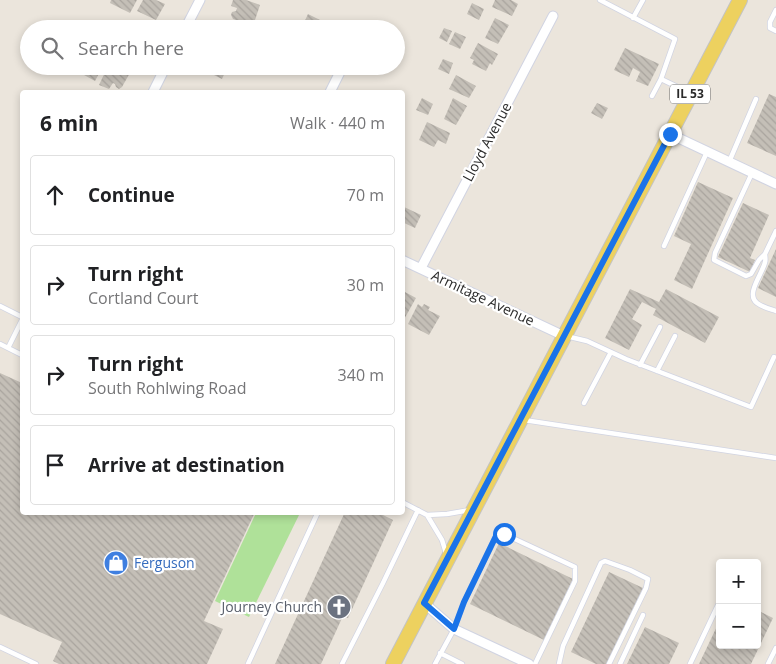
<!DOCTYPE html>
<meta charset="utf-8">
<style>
:root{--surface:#fff;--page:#f2f2f2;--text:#202124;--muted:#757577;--line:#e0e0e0}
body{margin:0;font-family:"Open Sans",sans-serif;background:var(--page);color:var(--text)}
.controls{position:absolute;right:15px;bottom:15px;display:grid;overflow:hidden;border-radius:5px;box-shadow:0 2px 8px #0003}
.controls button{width:45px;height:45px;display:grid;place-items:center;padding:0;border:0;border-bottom:1px solid var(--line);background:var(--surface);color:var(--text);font:25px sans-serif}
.stop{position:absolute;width:15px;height:15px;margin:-11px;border:4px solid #1a73e8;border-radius:50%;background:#fff}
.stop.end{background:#1a73e8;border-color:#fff;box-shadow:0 1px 5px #0008}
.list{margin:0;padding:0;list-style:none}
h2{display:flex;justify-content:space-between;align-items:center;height:65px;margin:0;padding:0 20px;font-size:21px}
h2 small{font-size:16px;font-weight:400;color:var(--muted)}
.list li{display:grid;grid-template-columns:32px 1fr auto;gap:15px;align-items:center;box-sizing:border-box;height:80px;margin:0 10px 10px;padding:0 10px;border:1px solid var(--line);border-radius:5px}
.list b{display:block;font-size:19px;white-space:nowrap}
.list p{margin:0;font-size:16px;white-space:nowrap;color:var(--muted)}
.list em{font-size:16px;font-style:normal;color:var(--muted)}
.icon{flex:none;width:28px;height:28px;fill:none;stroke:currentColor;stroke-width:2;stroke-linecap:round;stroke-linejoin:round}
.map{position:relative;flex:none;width:776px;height:664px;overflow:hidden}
.search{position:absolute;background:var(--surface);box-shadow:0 2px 8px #0003;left:20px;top:20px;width:385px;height:55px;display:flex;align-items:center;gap:12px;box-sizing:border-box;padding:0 18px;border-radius:28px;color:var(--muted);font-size:19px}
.panel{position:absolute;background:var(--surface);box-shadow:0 2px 8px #0003;left:20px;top:90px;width:385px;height:425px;border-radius:5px}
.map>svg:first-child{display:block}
.grass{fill:#afe199}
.building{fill:url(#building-back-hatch)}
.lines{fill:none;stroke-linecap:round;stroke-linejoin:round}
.lane-casing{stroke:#d1d4e2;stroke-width:6}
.street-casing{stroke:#d1d4e2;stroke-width:11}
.primary-casing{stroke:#c3c3c3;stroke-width:16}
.lane{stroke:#fff;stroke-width:4.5}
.street{stroke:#fff;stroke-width:9}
.primary{stroke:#edd15f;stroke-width:14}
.route{stroke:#1a73e8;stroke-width:6}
.labels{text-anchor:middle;stroke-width:4.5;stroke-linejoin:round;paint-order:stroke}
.shield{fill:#fff;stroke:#6a6a6a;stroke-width:1}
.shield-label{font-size:12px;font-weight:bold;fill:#2a2a2a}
.street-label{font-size:14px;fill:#2a2a2a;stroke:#fff}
.shop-label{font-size:14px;fill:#366cbe;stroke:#fff;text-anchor:start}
.worship-label{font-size:14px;fill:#5b616d;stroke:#fff;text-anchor:end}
</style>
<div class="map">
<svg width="776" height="664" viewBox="0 0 776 664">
<defs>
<pattern id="building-back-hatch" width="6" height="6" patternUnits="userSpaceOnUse" patternTransform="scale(1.25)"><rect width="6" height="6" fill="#c4bfb7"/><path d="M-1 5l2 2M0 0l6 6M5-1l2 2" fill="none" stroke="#a9a49e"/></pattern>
</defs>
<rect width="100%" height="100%" fill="#ebe5dc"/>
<path class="grass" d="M256,513h44l-51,104 -34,-16z"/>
<path class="building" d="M111,0h26l-7,13 -20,-10z
M143,0h13l9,4 -9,16 -19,-9z
M233,0h13l14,5 -7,21 -20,-7 -2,-4 1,-3 4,-1 1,-3 -6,-2z
M495,0h16l7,4 -6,12 -20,-9z
M472,3l12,6 -5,11 -12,-6z
M308,14l12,6 -4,9h-15z
M495,18l14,7 -11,19 -13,-6z
M222,20l17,9h-21z
M444,28l8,3 -5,11 -8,-4z
M455,32l11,5 -6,12 -11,-5z
M478,43l20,11 -6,11 -2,-2 -4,8 -14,-7 2,-4 -4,-2z
M625,48l34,16 -11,22 -12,-5 4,-9 -7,-4 -4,9 -15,-7z
M443,59l10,4 -4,11 -11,-5z
M77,66h26l-8,15 -20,-11z
M108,66h13l10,5 -9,16 -3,2 -3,-2 -1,-3 -2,-1 -4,6 -10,-4z
M211,66h17l-6,13 -14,-7z
M456,75l20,11 -7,12 -20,-9z
M769,94l7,3v59l-29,-13z
M422,98l11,6 -5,11 -12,-5z
M453,98l14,8 -11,19 -12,-6z
M597,103l11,5 -6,11 -11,-6z
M427,122l23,11 -4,11 -8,-4 -4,7 -15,-7z
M698,182l35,16 -41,91 -18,-9 17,-36 -17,-8z
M743,203l26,12 -19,43 5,2 -5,12 -32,-15z
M402,206l19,9 -6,13 -13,-6z
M776,249v48l-18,-9z
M630,289l29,13 7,-13 53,28 -14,26 -52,-28 3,-6 -14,-7 -10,17 10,6 -13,25 -24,-12z
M405,292l11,6 -14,25v-26z
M418,304l4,3 2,-3 6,3 -2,3 12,6 -11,19 -21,-11z
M0,373l22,10v129h233l-51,109 19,8 -16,35h-148l-6,-3 9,-19 -62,-28z
M345,512h32l16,8 -45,98 -5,-2 -22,48h-46z
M499,543l74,36 -29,61 -74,-36z
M609,572l34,16 -36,76h-11l-25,-12z
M757,610l16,8 -22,46h-52l21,-44v25h37z
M645,627l34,16 -10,21h-42z"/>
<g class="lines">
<defs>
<path id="lane" d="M600,0l75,39 -14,40 29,14
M776,10l-6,12v6l6,3
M633,18l10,-18
M652,96l9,-17
M729,162l27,-63
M752,173l-37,80 -1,7 32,16 5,-2 8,-14 6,-6 11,-23
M664,246l43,-94
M765,254c0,3 1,6 0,8 -2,11 -20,32 -8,41 5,4 13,6 19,8
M0,306l22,11
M566,336l21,5 39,18 125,48 23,-50
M0,344l22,11
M8,348l14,-28
M640,365l20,-38
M657,371l18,-35
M584,403l27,-51
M524,420l252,38
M402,502l25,13 20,-1 23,-4
M427,515l15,25 4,13
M0,647l36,17
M440,653l22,11
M248,664l70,-152
M342,664l41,-81 35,-73
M435,664l19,-35 10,-27 32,-66 8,-2 71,33v14l-40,83
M559,664l4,-18 38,-83 4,-2 25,9 18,9 -2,9 -37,76
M620,664l23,-49
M690,664l30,-63
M768,664l8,-16"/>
<path id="street" d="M185,29l15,-29
M153,92l13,-26
M330,92l13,-26
M670,134l106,50
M402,260l162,76
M421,268l132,-252
M424,603l30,26 75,35"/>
<path id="primary" d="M393,664l347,-664"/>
</defs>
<use href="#lane" class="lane-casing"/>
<use href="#street" class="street-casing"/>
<use href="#primary" class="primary-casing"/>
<use href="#lane" class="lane"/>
<use href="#street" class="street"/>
<use href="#primary" class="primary"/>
</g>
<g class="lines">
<path class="route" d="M504,534l-8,2 -32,66 -10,27 -30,-26 246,-469"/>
</g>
<defs>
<symbol id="shop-disc" viewBox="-11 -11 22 22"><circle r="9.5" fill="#3f7fe0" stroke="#fff"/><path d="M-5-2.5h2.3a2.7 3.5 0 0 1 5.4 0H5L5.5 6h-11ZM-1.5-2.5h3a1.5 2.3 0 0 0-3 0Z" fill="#fff"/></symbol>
<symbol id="church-disc" viewBox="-11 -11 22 22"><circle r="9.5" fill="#6b7280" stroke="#fff"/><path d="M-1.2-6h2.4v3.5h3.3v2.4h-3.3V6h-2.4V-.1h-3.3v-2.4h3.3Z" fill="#fff"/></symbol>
</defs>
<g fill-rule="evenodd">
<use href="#shop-disc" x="102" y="549" width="28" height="28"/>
<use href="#church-disc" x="325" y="593" width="28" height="28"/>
</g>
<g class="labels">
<rect class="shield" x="670" y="84.5" width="40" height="19" rx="4"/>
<g class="shield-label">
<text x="690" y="98">IL 53</text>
</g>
<g class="street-label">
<text transform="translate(487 142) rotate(-62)" y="5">Lloyd Avenue</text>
<text transform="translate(483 298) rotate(25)" y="5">Armitage Avenue</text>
</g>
<g class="shop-label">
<text x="134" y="568">Ferguson</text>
</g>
<g class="worship-label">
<text x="322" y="612">Journey Church</text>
</g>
</g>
</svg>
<div class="controls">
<button>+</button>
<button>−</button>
</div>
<div class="stop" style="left:504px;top:534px"></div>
<div class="stop end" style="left:670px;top:134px"></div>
<div class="search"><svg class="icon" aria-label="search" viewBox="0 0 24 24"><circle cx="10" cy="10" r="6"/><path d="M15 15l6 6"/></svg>Search here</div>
<section class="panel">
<h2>6 min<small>Walk · 440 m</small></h2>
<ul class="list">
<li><svg class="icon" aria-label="ahead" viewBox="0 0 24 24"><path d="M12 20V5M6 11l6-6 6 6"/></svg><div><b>Continue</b></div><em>70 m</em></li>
<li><svg class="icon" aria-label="right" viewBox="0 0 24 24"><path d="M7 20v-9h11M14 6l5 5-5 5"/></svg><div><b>Turn right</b><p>Cortland Court</p></div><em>30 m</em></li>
<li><svg class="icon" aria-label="right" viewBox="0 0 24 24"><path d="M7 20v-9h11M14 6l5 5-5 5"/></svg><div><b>Turn right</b><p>South Rohlwing Road</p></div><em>340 m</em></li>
<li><svg class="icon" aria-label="arrive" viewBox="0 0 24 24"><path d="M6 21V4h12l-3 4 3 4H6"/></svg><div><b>Arrive at destination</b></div></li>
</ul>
</section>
</div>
